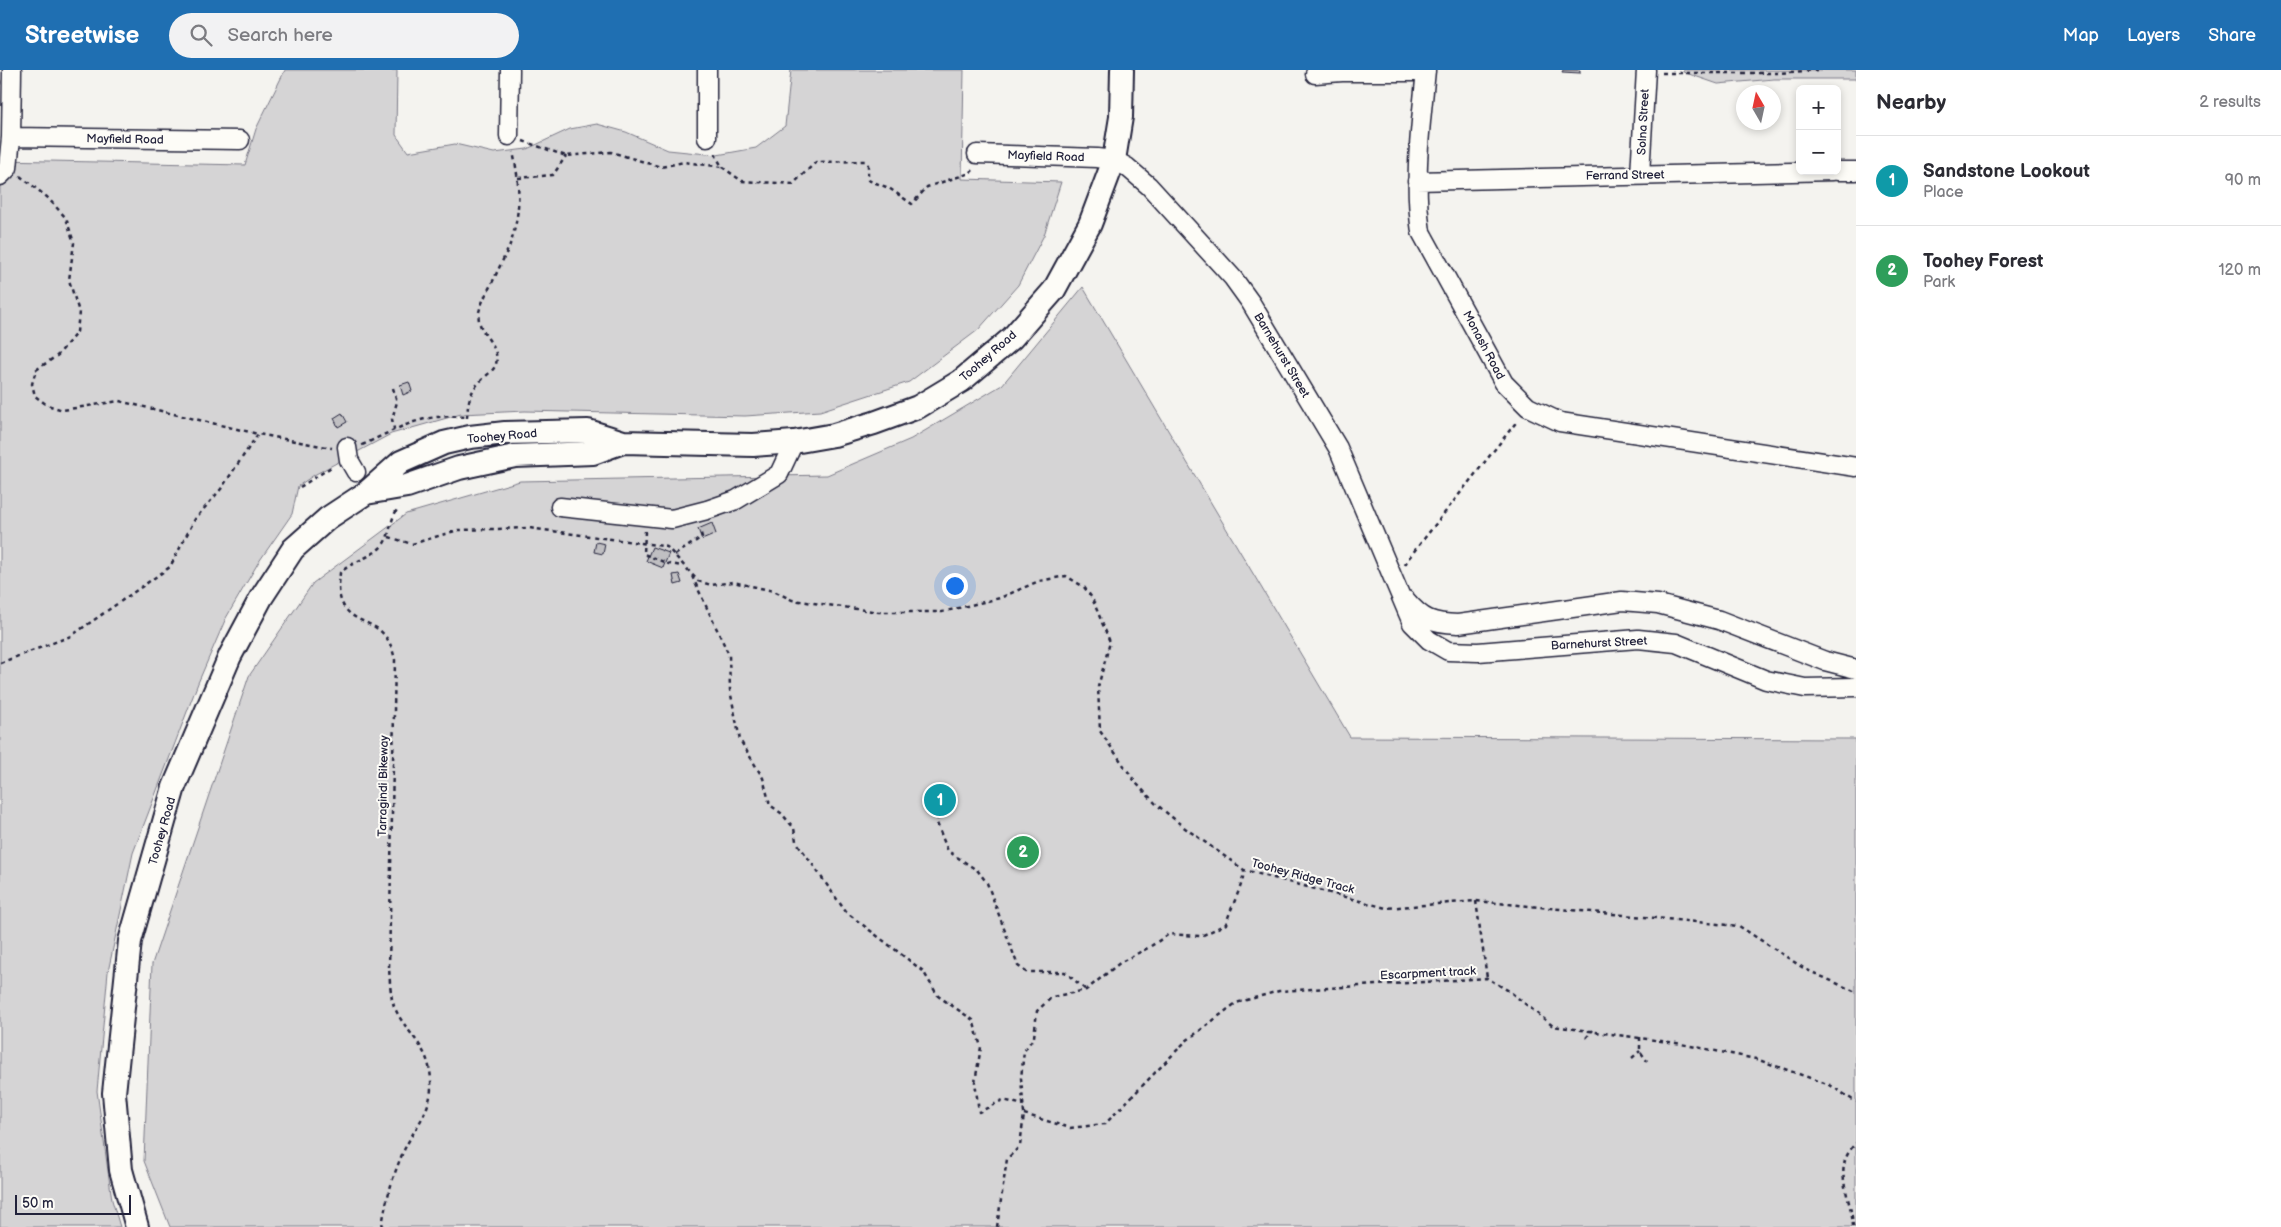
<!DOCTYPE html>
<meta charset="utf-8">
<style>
:root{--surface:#fff;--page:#f2f2f3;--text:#2b2b33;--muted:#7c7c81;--line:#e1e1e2;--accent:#1f6fb2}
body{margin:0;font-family:"Balsamiq Sans",sans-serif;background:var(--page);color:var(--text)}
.controls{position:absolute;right:15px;top:15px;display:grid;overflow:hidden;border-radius:8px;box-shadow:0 2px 8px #0003}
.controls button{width:45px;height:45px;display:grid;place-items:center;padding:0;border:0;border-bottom:1px solid var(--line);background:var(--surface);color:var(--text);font:25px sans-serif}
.compass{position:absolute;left:1736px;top:15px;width:45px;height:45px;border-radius:50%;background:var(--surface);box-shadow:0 2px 8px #0003;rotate:351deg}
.scale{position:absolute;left:15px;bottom:12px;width:116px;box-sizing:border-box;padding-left:5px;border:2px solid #22223b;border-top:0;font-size:14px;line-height:18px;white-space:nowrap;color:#22223b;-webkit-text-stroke:4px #fdfcf7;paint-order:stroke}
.you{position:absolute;left:954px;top:515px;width:18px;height:18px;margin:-12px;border:4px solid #fff;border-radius:50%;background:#1a73e8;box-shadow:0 0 0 8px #1a73e833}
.badge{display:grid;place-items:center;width:32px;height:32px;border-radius:50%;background:var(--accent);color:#fff;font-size:16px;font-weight:700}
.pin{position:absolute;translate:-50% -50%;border:2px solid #fff;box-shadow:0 1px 5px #0006}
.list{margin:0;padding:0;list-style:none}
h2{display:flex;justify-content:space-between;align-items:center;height:65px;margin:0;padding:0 20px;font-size:21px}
h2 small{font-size:16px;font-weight:400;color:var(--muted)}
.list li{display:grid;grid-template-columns:32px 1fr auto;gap:15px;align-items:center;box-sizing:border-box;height:90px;padding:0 20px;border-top:1px solid var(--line)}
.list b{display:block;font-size:19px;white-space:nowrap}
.list p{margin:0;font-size:16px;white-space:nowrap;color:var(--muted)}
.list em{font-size:16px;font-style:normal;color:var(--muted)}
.icon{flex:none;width:28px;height:28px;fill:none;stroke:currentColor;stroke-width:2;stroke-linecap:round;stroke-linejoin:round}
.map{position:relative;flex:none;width:1856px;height:1157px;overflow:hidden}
header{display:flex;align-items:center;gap:30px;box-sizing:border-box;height:70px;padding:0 25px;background:var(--accent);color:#fff}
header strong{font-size:24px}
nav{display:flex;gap:28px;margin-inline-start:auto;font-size:18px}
.search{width:350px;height:45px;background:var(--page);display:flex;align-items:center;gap:12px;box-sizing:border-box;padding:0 18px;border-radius:28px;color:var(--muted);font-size:19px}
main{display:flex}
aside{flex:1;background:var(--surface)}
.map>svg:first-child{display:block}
.green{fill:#d5d4d5;stroke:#7c7b88}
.building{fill:#c0bfc2;stroke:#22223b}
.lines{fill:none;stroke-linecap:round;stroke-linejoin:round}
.minor-casing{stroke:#22223b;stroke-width:21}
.major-casing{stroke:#22223b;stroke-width:26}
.path{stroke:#22223b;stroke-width:2.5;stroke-dasharray:4 4;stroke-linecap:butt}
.minor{stroke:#fdfcf7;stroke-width:18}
.major{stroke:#fdfcf7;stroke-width:22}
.labels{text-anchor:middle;stroke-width:4;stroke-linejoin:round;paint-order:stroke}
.street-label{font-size:12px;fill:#22223b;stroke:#fdfcf7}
</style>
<header>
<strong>Streetwise</strong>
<div class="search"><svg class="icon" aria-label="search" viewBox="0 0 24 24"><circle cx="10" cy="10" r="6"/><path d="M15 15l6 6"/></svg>Search here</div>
<nav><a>Map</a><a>Layers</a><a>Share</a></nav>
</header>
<main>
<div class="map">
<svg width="1856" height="1157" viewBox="0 0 1856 1157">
<rect width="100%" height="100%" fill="#f4f3ef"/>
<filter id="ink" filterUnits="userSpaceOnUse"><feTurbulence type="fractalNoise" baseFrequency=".02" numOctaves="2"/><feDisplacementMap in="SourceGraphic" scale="10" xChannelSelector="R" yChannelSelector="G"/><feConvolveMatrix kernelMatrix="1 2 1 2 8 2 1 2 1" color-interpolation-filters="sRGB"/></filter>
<g filter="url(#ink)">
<path class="green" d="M285,0h112l-1,65 12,17 47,-8 39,9 33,-4 43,-20 27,-5 29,8 42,18 49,5 39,-7 29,-22 6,-56h173l-2,109 99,3 -17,53 -26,50 -40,45 -69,52 -89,29 -75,5 -220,-5 -64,3 -70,20 -77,41 -16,11 -6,28 -34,49 -32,55 -28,65 -65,170 -25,119 -11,119 15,109 8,27h-120v-1067l245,5 11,-36z
M1684,0h172v9h-82l-56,5 -35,-12z
M1083,217l267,450 506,2v488h-1686l-26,-66 8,-197 97,-288 64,-93 93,-69 114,-33 307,-6 84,-36 91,-54z"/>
<path class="building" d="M1563,0h17v3l-18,-1z
M409,312l3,9 -9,4 -3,-10z
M342,343l5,9 -9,5 -4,-9z
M712,453l4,11 -14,6 -4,-11z
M596,472l9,2 -2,10 -9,-2z
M652,477l17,6 -6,15 -17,-7z
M679,504l3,9 -7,2 -2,-10z"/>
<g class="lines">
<defs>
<path id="minor" d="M1426,0c-5,54 -13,108 -5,162l83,151 24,24 32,15 296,45
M1315,4l27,-2h84
M509,66l1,-66
M11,67l229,3
M707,68v-68
M977,84l120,4 17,2 13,7 22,19 84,92 18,25 87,145 74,175 17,17 19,11 30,1 160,-13 38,4 90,37 39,8 51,-1
M1837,101h19
M1640,105l6,-105
M0,106l8,-8 3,-31 1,-67
M1417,111l416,-10
M347,377l2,13 7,12
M560,437l112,12 35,-9 29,-10 43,-26 15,-32
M1406,530c17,20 26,23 52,24l164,-23 36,3 61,16 106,41 31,8"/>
<path id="major" d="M366,423l41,-7 52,-18 56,-12 78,-3 30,-11
M137,1157l-16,-57 -7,-77 16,-152 44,-154 56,-131 31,-58 32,-49 35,-31 38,-25 35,-31 43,-19 26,-6 35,-4 83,-2 35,11 130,3 41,-3 40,-7 40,-12 44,-16 43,-26 51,-43 42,-48 36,-66 24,-64 7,-43 1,-47"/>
</defs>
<use href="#minor" class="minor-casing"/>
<use href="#major" class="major-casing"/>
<path class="path" d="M1662,3h116l40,-3
M523,71l43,15 45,-4 50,15 23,-5 38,5 -8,-15
M722,97l20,14 51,3 23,-22 49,-1 3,4v15l21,8 23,16 15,-17 43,-14 3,-3
M20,106l27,21 19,21 8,25 -5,37 10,32 -2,20 -19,23 -22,15 -4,14 3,12 12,9 16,5 56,-9 139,33 74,14
M518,108l35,-3 13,-19
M393,318l4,14 -5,17 2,10
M467,348c1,-18 3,-28 17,-40 5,-5 10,-8 12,-14 5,-20 -21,-31 -17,-52 3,-12 11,-25 16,-35 6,-15 16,-30 19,-46 7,-26 5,-53 -1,-79
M362,375c40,-18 58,-32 104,-28
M300,417l33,-21
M645,461l-1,23 25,10 14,2
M389,467l23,7 46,-14 71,-2 127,17 11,2 31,34 13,4 22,-3 41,9 18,9 87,12h63l58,-14 39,-17 27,-5 18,11 8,11 18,44 -12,45 2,44 36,52 20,21 29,24 59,42 142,38 90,-7 263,25 66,43 51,23
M675,485l27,-18 -2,-7
M1405,495l3,-6 110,-139
M692,506l37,79 1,35 10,50 23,38 7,27 11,8 13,15 2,13 50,71 77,59 15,25 35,24 8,27 -6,35 4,30 24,-12 21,5
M0,593l71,-27 99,-69 25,-48 26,-30 37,-55
M940,730l-3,23 6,16 5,12 30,20 9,12 31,83 8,6h39l21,18
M1476,831l11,77
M1640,967v14l7,10
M1586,968l7,-8
M1632,988l8,-7
M1024,1044l46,14 35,-4 81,-83 50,-38 43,-12 208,-13 22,13 44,35 123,17 80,16 74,26 26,17
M382,1157c3,-24 10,-48 19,-70 11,-28 32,-44 30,-77 -2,-36 -25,-45 -37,-74 -4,-11 -4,-26 -5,-38l6,-308c-9,-46 -40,-30 -53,-57 -4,-9 -3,-20 -2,-30 12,-12 31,-15 42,-27 10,-12 7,-27 17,-39
M997,1157l10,-68 13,-13 4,-32 -3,-36 3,-27 10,-14 3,-26 15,-14 34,-7 35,-28 27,-14 21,-14 32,2 25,-12c5,-18 17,-37 18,-54
M1853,1157c-1,-31 -23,-58 3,-84"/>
<use href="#minor" class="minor"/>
<use href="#major" class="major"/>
</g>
</g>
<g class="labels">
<g class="street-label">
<text transform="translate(1643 52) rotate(-87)" y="4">Solna Street</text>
<text transform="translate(125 69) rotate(1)" y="4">Mayfield Road</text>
<text transform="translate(1046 86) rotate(2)" y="4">Mayfield Road</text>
<text transform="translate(1625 105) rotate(-1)" y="4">Ferrand Street</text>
<text transform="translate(1484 275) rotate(62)" y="4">Monash Road</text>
<text transform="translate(1282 285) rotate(59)" y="4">Barnehurst Street</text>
<text transform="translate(988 286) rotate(-41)" y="4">Toohey Road</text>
<text transform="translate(502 366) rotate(-5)" y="4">Toohey Road</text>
<text transform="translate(1599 573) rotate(-3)" y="4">Barnehurst Street</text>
<text transform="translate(383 716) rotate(-89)" y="4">Tarragindi Bikeway</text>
<text transform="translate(162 761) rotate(-74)" y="4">Toohey Road</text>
<text transform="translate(1303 806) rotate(15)" y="4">Toohey Ridge Track</text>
<text transform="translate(1428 903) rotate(-3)" y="4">Escarpment track</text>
</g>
</g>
</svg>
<div class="controls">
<button>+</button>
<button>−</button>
</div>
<svg class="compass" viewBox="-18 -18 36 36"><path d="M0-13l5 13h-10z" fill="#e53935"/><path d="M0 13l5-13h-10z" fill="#7c7c81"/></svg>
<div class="scale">50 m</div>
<div class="you"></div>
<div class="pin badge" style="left:940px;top:730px;background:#0f9aa8">1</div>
<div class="pin badge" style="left:1023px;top:782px;background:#2e9e5b">2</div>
</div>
<aside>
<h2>Nearby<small>2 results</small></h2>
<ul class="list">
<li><span class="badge" style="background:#0f9aa8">1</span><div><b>Sandstone Lookout</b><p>Place</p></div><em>90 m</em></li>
<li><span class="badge" style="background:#2e9e5b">2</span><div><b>Toohey Forest</b><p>Park</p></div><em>120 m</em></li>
</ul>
</aside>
</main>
